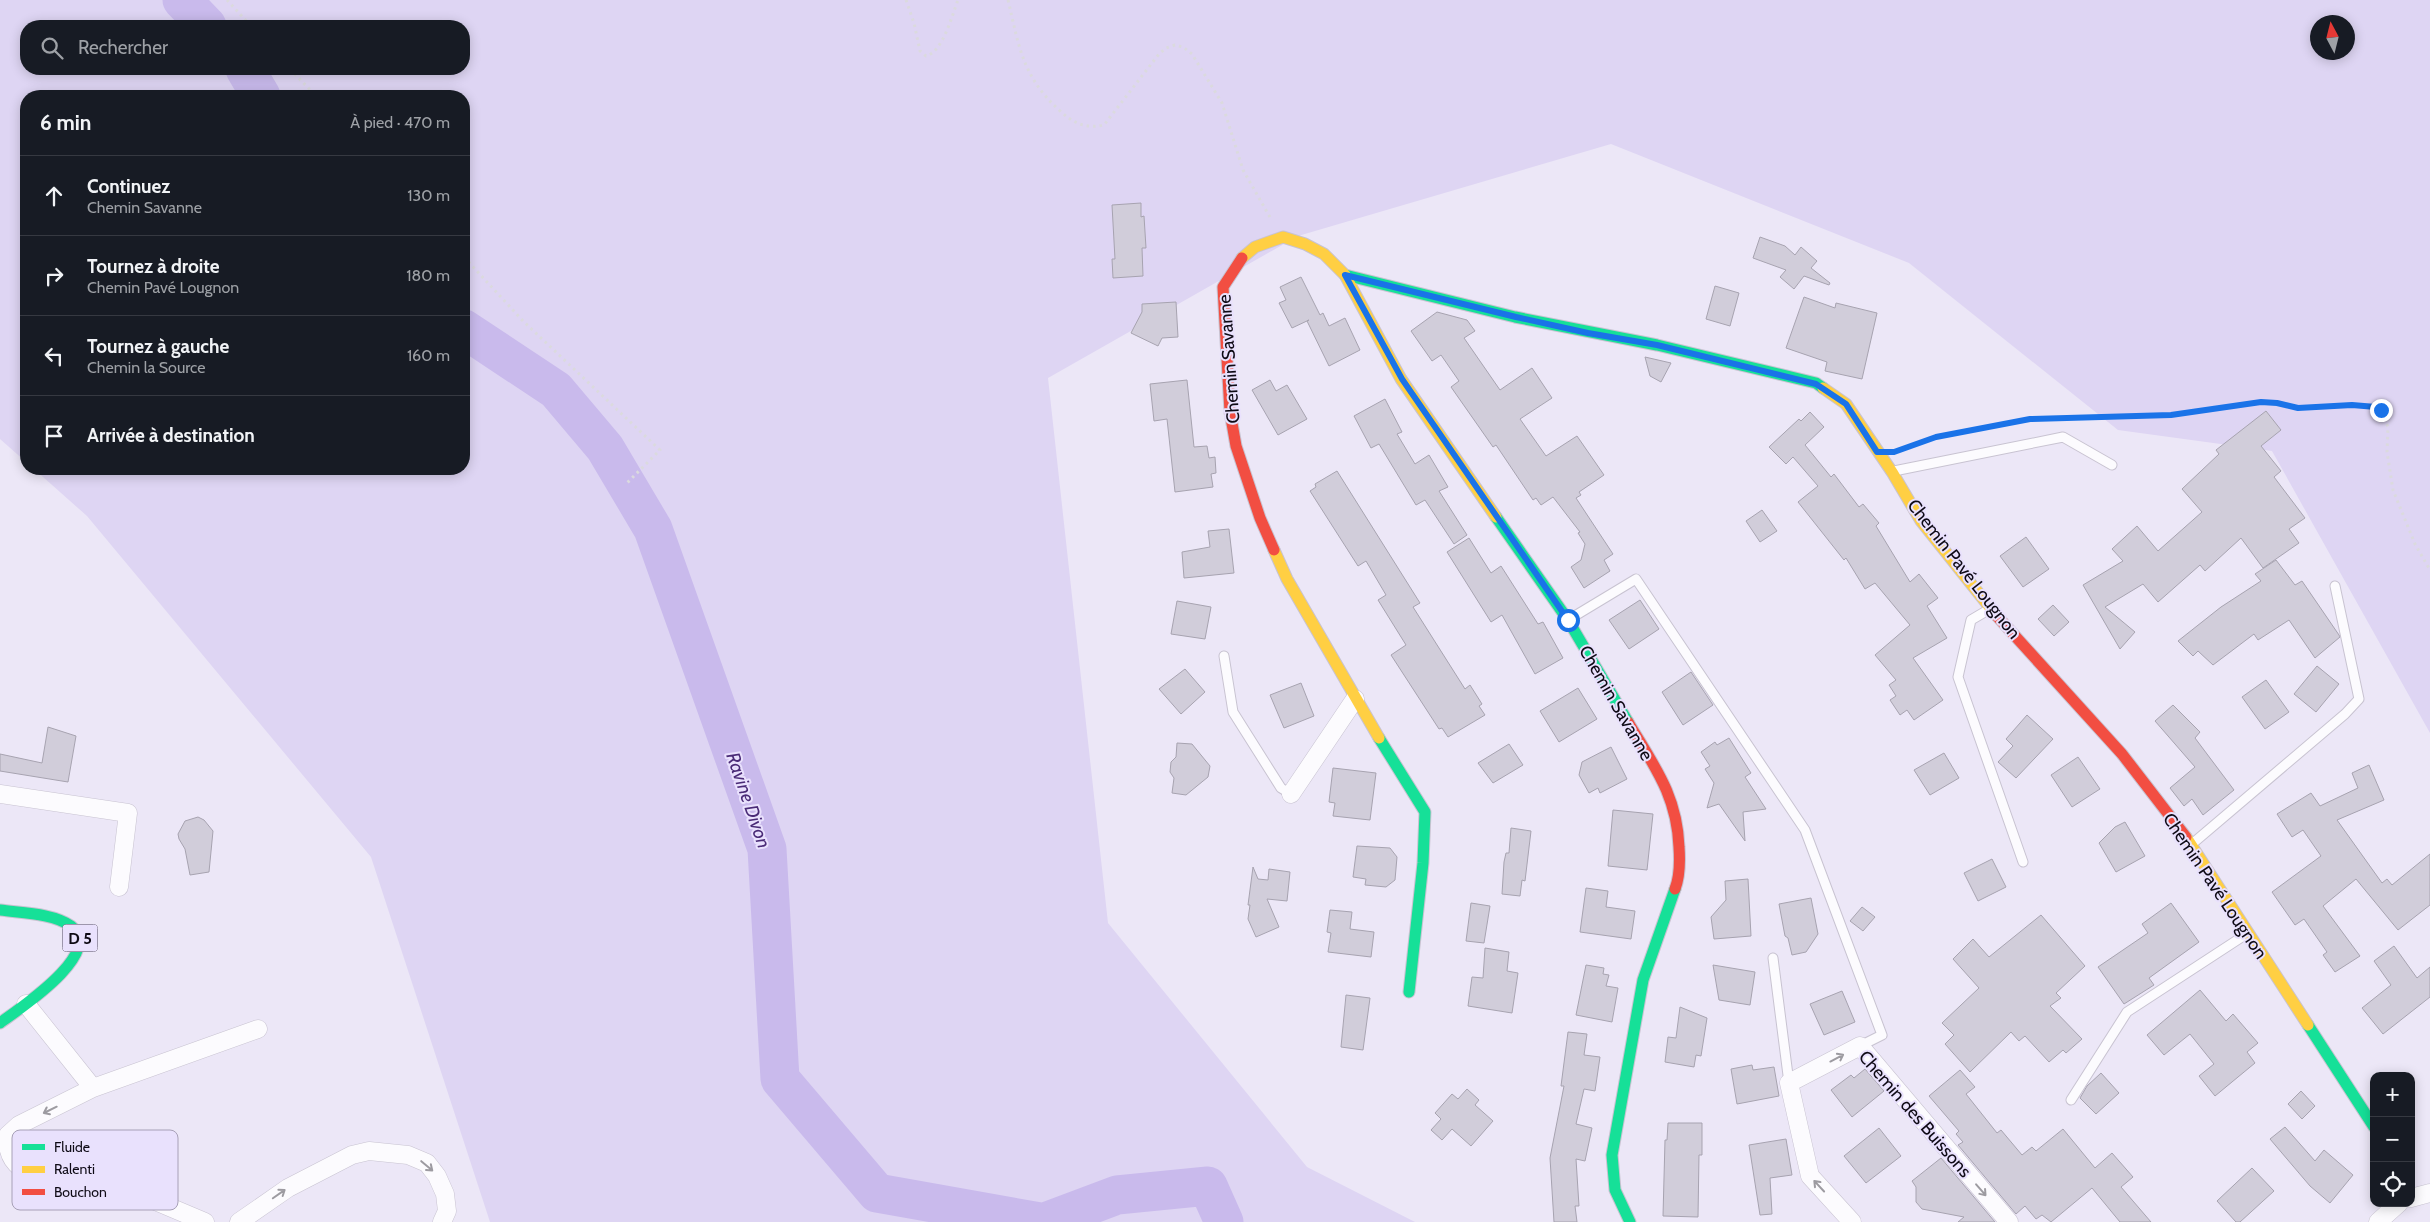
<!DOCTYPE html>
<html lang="fr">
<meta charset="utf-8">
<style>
:root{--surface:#171b24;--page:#20242c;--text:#f1f3f6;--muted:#9ea1a6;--line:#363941}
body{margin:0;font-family:Cabin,sans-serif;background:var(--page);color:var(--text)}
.controls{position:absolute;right:15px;bottom:15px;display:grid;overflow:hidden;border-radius:10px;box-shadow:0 2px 12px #0003}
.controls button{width:45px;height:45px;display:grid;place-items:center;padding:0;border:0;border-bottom:1px solid var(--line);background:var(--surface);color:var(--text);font:25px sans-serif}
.compass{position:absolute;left:2310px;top:15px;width:45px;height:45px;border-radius:50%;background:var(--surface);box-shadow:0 2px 12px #0003;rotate:353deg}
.stop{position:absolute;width:15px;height:15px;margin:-11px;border:4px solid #1a73e8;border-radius:50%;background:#fff}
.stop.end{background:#1a73e8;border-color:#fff;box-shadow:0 1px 5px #0008}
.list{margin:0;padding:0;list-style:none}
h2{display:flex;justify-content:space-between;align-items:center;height:65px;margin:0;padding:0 20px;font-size:21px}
h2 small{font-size:16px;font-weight:400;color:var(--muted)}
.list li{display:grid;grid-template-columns:32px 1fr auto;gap:15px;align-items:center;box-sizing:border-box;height:80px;padding:0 20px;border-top:1px solid var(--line)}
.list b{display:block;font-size:19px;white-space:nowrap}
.list p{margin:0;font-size:16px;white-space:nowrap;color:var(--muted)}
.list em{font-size:16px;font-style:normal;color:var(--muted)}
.icon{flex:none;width:28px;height:28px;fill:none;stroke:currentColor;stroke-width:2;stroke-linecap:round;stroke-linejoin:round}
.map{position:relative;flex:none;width:2430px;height:1222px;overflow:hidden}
.search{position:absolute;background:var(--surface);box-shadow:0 2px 12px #0003;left:20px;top:20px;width:450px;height:55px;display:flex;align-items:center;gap:12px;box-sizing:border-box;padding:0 18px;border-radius:20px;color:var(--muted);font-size:19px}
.panel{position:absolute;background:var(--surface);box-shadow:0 2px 12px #0003;left:20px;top:90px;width:450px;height:385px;border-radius:20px}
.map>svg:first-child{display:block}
.green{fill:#ded5f3;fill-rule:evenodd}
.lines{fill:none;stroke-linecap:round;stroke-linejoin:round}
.river{stroke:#c9baec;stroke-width:39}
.building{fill:#d1cdda;stroke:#a7a3b0}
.lane-casing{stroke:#c8c3d1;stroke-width:11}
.street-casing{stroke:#c8c3d1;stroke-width:19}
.fast-casing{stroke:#c8c3d1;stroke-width:13}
.slow-casing{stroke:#c8c3d1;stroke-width:13}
.jam-casing{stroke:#c8c3d1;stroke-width:13}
.path{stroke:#dbdade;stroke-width:3;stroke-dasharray:2.5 4;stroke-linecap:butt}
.lane{stroke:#fcfbfe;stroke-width:9}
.street{stroke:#fcfbfe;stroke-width:18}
.fast{stroke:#16e098;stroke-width:11}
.slow{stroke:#ffcf43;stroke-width:11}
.jam{stroke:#f24e42;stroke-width:11}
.oneway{stroke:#9d9ba1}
.route{stroke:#1a73e8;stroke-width:6}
.labels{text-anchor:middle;stroke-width:4;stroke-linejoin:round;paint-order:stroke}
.shield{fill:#e9e1fd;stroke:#504a5b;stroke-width:1}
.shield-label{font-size:16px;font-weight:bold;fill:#0e0a15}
.street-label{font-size:18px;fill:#0e0a15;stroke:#e9e1fd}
.water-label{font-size:19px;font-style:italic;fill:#4a2b77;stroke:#e9e1fd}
.key{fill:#e9e1fd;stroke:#a7a0b7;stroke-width:1}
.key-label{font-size:14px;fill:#0e0a15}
</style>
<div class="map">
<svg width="2430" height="1222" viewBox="0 0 2430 1222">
<rect width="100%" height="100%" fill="#ece7f7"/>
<path class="green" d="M0,0h2430v733l-158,-282 -154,-21 -209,-167 -298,-119 -313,92 -250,142 60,545 199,244 108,55h-925l-119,-365 -284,-341 -53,-47h430v-373h-438v366l-26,-23zM2318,22h30v30h-30zM26,26h438v43h-438z"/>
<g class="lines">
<path class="river" d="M182,0l25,26
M245,69l16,27
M464,329l92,61 49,58 48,81 114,320 13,230 97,114 163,29
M1045,1222l72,-27 91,-9 16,36"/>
</g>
<path class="building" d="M1141,203v14l3,-1 2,32h-4l1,28 -30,2 -1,-19h3l-3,-54z
M1760,237l25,9 10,9 6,-8 16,14 -6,7 19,15 -1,2 -25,-9 -10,13 -14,-12 6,-7 -33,-12z
M1301,277l19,38 3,-2 6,13 16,-8 15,32 -31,16 -22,-45 2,-1 -17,8 -13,-25 7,-3 -6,-13z
M1715,286l24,7 -9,33 -24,-7z
M1804,297l31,11 1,-5 41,10 -15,66 -37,-8 2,-9 -41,-14z
M1176,302l2,35 -16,1 -4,8 -27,-13 11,-21v-8z
M1437,312l30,8 8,11 -11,7 36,52 32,-22 20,30 -32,21 26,37 31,-20 27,39 -25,17 2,3 -5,3 37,56 -9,6 6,11 -26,17 -13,-21 10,-7 4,-16 -7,-11 2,-1 -27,-35 -12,8 -5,-7 -3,2 -37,-55 -3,2 -42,-60 8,-6 -18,-26 -9,6 -21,-30z
M1645,357l26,6 -10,19 -11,-6z
M1187,380l7,67 13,-1 2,12 6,-1 1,16 -5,1 2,13 -38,5 -8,-73 -13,2 -4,-37z
M1270,380l6,11 11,-6 20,34 -29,16 -26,-45z
M1385,399l17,33 -5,2 18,30 14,-9 19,32 -9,4 28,44 -13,9 -29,-44 -9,5 -37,-61 -8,4 -17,-32z
M2266,411l15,19 -20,16 20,25 -7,6 31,41 -16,11 10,14 -36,25 -22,-30 -36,33 -5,-6 -42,37 -15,-18 -38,23 30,25 -15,17 -37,-64 40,-24 -11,-12 25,-23 21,25 44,-39 -20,-23 37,-35 -3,-4z
M1810,412l14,15 -19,18 26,32 3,-3 25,33 4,-3 16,19 -3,3 34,56 9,-8 19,24 -11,8 20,32 -34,20 30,42 -29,20 -7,-10 -7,5 -10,-15 6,-4 -7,-11 7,-5 -21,-25 35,-30 -35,-42 -10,6 -19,-31 -2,2 -46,-58 20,-16 -25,-29 -7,7 -17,-17 30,-28 2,2z
M1337,471l83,132 -7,4 52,82 5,-4 12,19 -3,2 6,9 -37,22 -6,-9 -3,1 -48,-74 15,-10 -28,-45 8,-5 -20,-34 -8,5 -48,-75 6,-4 -1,-3z
M1762,510l15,21 -17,11 -14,-21z
M1229,529l5,44 -50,5 -2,-26 28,-5 -2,-16z
M2026,537l23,32 -26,18 -23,-31z
M1469,538l22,35 10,-7 37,58 5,-2 20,36 -28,16 -33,-59 -11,7 -44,-70z
M2276,560l19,25 7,-4 37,54 1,2 -25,21 -26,-38 -31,20 -4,-6 -41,31 -15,-14 -5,5 -15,-15 43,-34 40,-26 -6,-7z
M1640,600l19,29 -30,20 -20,-29z
M1177,601l34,6 -6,32 -34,-5z
M2053,605l16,17 -15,14 -16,-17z
M2317,666l22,18 -23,28 -22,-18z
M1185,669l20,23 -24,22 -22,-25z
M1691,672l22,33 -30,20 -21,-33z
M2266,680l23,32 -24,17 -23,-32z
M1301,683l13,33 -30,12 -14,-33z
M1578,688l19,31 -38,23 -19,-31z
M2173,705l27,27 -5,6 39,52 -31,25 -11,-16 -8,7 -14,-18 25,-21 -40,-46z
M2027,715l26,24 -37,39 -18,-16 15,-16 -7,-7z
M48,727l28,9 -8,46 -68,-11v-17l42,9z
M1729,738l22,35 -6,4 21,32 -23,3 2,29 -26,-37 -12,4 7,-25 -9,-14 5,-3 -9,-14 14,-10 2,3z
M1177,743l15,1 18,22 -2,11 -22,18 -14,-2 2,-15 -4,-6 1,-10 5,-5z
M1509,744l14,21 -30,18 -15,-20z
M1611,747l16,32 -27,14 -2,-5 -9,5 -10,-18 3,-13z
M1944,753l15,25 -29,17 -16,-25z
M2078,757l22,32 -28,18 -21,-32z
M2369,765l15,35 -47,20 45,63 5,-4 5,6 38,-31v51l-32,25 -42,-51 -33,27 37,50 -25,16 -12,-17 4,-3 -23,-33 -9,6 -23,-33 49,-36 -18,-26 -11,7 -15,-23 34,-21 9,13 38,-18 -6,-15z
M1333,768l43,5 -6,47 -37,-4 2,-13 -6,-1z
M1613,810l40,4 -6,56 -39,-4z
M198,817l6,3 9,11 -4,41 -19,3 -5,-26 -6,-10 -1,-5 7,-13z
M2125,822l20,34 -29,16 -17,-29 16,-16z
M1511,828l20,3 -6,50 -3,-1 -2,16 -18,-2 2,-32 2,-9h3z
M1357,846l33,2 7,9 -2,23 -9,7 -21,-2 1,-6 -13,-2z
M1992,859l14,28 -28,14 -14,-28z
M1253,867l5,12 10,1 1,-11 21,3 -3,29 -20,-2 12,28 -23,10 -8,-18 2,-14h-2z
M1748,879l3,57 -37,3 -3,-22 15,-17 -1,-19z
M1586,888l22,3 -2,16 29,4 -4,28 -51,-7z
M1811,898l7,36 -12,18 -14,3 -4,-17 -3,-2 -6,-32z
M1471,903l19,3 -6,37 -18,-2z
M2171,903l28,39 -50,36 5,7 -30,19 -26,-37 50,-34 -6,-9z
M1862,907l13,10 -12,14 -13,-10z
M1330,910l22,2 -2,17 24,3 -3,25 -43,-5 3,-19 -4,-1z
M2041,915l44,51 -29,27 5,5 -11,8 32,33 -16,14 -3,-3 -14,12 -24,-26 -6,5 -8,-9 -41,40 -25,-28 9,-9 -12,-12 37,-35 -26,-29 20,-20 16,18z
M2394,946l23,32 13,-11v30l-47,37 -21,-26 29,-23 -17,-24z
M1485,948l24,4 -2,19 11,2 -6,40 -44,-7 4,-29 11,1z
M1586,965l18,3 -1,6 6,1 -3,11 12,2 -6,34 -36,-7z
M1713,965l42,7 -5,33 -31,-5z
M2200,990l26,31 7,-7 25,29 -11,9 8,11 -40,33 -16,-20 15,-12 -24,-30 -26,21 -17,-20z
M1842,991l13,31 -31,13 -14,-31z
M1346,995l24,3 -7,52 -22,-3z
M1680,1007l27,11 -6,38 -5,-1 -2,12 -29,-5 3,-25 8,1z
M1568,1032l19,2 -3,21 16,2 -5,34 -11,-2 -8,35 16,4 -7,33 -9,-2 3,47h-4l2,16h-23l-4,-64 14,-72h-3z
M1752,1065l1,5 21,-3 5,29 -42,8 -6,-35z
M1865,1069l19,22 -32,26 -21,-27 20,-15 3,3z
M1960,1070l15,17 -9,7 31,39 4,-3 21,25 10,-8 4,4 27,-22 32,39 17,-15 21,24 -12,10 30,35h-31l-28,-34 -41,34 -9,-7 -6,4 -11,-13 -9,8 -58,-69 5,-3 -7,-8 3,-3 -30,-35z
M2101,1073l18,20 -23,21 -16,-16 7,-12z
M1467,1089l12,11 -4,5 18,16 -22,25 -19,-17 -10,11 -11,-10 10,-11 -6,-6 17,-19 6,5z
M2301,1091l14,15 -13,13 -14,-15z
M1668,1123h34v32h-3l-1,62 -35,-1 2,-76h2z
M2285,1127l30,34 9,-11 29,25 -23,28 -20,-17 -40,-47z
M1879,1128l22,28 -35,27 -22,-27z
M1786,1139l6,36 -22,3 2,36 -12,1 -11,-70z
M1941,1158l54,64h-37l6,-5 -42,-8 -6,-7v-15l-4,-6z
M2252,1168l22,23 -34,31h-4l-19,-21z"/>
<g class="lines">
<defs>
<path id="lane" d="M1894,471l169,-34 49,28
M1988,610l-17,10 -13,57 65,185
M1568,620l68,-41 169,251 77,205 -22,11
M1224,656l9,56 48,76 10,6
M2192,844l153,-130 14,-15 -24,-113
M1773,958l16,125
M2071,1100l56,-88 121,-79"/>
<path id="street" d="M0,794l128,19 -9,74
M1291,794l64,-95
M26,1004l67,84
M2411,1198l19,-5
M205,1222l-64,-27 -108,-19c-18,-10 -27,-20 -25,-41l11,-10 74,-37 165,-59
M239,1222l49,-34 64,-33 17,-4 39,4 19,8 10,13 8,18 2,17 -5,11
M1852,1222l-42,-46 -21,-93 71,-37 149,176
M2378,1222l21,-19"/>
<path id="fast" d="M1345,275l170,42 142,28 159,38 7,5
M1496,517l72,103 60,102
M1379,738l46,74 -2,51 -14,129
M0,910c21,3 53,3 71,16 35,26 -52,83 -71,97
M2308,1025l66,102
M1630,1222l-15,-32 -3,-35 31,-175 32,-91"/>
<path id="slow" d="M1242,258l13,-11 28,-10 22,7 19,10 21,21 56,104 95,138
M1823,388l23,16 46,68 29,49 75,94
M1274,550l13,29 92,159
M2186,837l122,188"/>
<path id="jam" d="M1242,258l-19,29 7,125 6,34 24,72 14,32
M1996,615l126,139 64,83
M1628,722c26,44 49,73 51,125 1,14 1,29 -4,42"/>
</defs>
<use href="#lane" class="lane-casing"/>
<use href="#street" class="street-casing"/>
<use href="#fast" class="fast-casing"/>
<use href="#slow" class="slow-casing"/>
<use href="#jam" class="jam-casing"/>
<path class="path" d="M227,0l24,26
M906,0l8,23 6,28 6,5c17,-4 26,-41 32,-56
M1008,0c11,46 14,76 51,110 14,13 26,19 45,15l55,-71 7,-6 9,-3 8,2 9,7 30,49 21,67 28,49
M290,69l26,27
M464,257l59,64 137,129 -34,34
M1902,449l34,-12 94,-18 141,-4 90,-13 37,6 54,-3 24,2 5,3 7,17 -1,25 6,38 22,54 15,26"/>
<use href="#lane" class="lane"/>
<use href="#street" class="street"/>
<use href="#fast" class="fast"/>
<use href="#slow" class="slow"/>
<use href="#jam" class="jam"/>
</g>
<defs><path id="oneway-shaft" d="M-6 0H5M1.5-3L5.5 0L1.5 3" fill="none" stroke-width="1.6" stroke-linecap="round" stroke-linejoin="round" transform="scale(1.25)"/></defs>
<g class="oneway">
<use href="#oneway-shaft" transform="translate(1837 1058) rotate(-28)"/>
<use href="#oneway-shaft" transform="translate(50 1110) rotate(154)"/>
<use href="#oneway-shaft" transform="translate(427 1166) rotate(40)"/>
<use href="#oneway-shaft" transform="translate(1819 1186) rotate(-133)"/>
<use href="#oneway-shaft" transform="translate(1981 1190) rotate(49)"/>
<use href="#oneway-shaft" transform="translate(279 1194) rotate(-35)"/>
</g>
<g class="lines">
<path class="route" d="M1568,620l-166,-241 -57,-104 171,42 72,16 69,12 159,39 30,20 31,48h17l42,-15 94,-18 141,-4 90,-13 16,1 21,5 54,-3 24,2 5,3"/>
</g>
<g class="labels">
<rect class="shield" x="62.5" y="924.5" width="35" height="27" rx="4"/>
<g class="shield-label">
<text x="80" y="944">D 5</text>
</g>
<g class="street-label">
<text transform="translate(1229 359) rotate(-94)" y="6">Chemin Savanne</text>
<text transform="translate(1964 569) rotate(52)" y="6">Chemin Pavé Lougnon</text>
<text transform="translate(1616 703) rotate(60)" y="6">Chemin Savanne</text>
<text transform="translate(2215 886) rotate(56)" y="6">Chemin Pavé Lougnon</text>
<text transform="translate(1915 1114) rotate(49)" y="6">Chemin des Buissons</text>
</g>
<g class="water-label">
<text transform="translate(749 800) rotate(71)" y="7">Ravine Divon</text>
</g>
</g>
<rect x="12" y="1130" width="166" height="80" rx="8" class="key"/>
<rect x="22" y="1144" width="23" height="6" fill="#16e098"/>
<rect x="22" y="1166" width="23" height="7" fill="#ffcf43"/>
<rect x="22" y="1189" width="23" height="6" fill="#f24e42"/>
<g class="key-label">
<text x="54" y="1152">Fluide</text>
<text x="54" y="1174">Ralenti</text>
<text x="54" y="1197">Bouchon</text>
</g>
</svg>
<div class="controls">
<button>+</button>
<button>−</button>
<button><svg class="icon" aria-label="locate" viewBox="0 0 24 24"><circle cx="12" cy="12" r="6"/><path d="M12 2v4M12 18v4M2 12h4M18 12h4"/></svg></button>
</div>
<svg class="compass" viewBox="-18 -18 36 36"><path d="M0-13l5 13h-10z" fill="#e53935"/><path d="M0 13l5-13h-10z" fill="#9ea1a6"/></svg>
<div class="stop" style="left:1568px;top:620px"></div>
<div class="stop end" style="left:2381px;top:410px"></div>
<div class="search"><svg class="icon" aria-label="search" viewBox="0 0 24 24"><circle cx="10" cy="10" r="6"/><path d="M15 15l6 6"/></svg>Rechercher</div>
<section class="panel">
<h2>6 min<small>À pied · 470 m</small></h2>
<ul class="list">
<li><svg class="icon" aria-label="ahead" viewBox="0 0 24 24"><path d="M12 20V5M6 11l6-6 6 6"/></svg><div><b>Continuez</b><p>Chemin Savanne</p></div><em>130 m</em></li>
<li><svg class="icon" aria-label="right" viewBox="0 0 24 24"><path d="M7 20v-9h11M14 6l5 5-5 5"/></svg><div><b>Tournez à droite</b><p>Chemin Pavé Lougnon</p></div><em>180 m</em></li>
<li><svg class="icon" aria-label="left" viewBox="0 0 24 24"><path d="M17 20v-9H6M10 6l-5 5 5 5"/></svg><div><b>Tournez à gauche</b><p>Chemin la Source</p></div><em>160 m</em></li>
<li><svg class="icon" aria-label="arrive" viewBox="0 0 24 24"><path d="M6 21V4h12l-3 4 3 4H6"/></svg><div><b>Arrivée à destination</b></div></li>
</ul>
</section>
</div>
